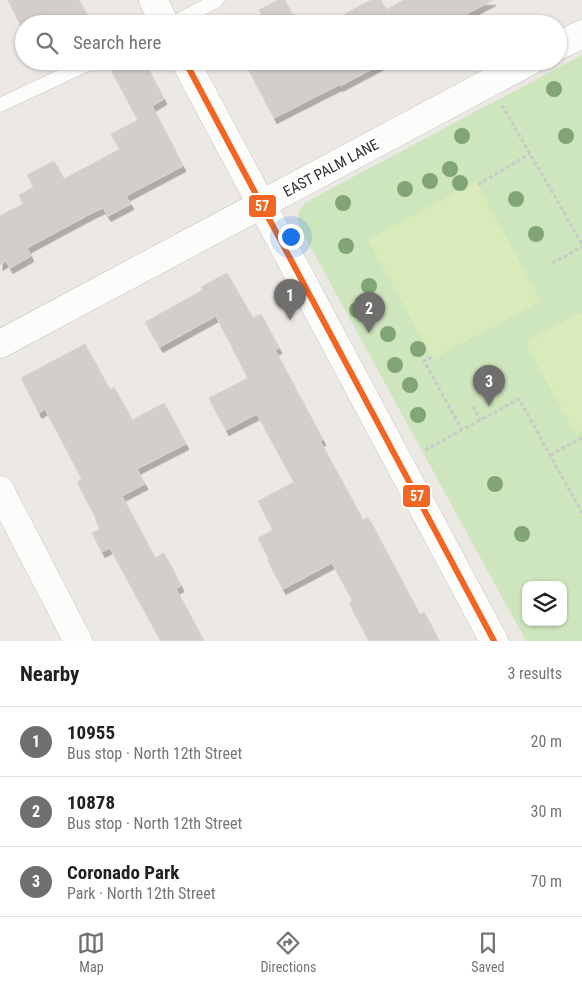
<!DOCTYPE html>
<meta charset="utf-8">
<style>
:root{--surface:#fff;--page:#f2f2f2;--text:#202124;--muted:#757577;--line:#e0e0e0;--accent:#706f6e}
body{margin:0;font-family:"Roboto Condensed",sans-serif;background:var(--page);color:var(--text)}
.controls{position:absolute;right:15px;bottom:15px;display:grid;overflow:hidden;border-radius:10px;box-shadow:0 1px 4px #0004}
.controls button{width:45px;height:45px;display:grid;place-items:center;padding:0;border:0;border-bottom:1px solid var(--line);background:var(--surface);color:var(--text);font:25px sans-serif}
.you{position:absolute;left:290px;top:236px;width:18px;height:18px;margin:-12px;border:4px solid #fff;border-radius:50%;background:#1a73e8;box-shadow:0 0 0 8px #1a73e833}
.badge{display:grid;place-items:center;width:32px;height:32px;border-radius:50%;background:var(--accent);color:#fff;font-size:16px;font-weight:700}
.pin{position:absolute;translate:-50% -41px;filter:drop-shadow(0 1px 2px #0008)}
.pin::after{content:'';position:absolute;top:26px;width:18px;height:15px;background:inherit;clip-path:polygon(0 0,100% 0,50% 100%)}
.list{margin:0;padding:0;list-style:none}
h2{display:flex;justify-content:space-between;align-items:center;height:65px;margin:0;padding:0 20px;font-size:21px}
h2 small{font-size:16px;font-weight:400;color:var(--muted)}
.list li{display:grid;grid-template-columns:32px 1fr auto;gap:15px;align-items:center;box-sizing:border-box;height:70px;padding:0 20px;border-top:1px solid var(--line)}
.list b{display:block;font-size:19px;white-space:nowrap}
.list p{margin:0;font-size:16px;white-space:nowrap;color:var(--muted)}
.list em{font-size:16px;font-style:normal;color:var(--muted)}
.icon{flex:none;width:28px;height:28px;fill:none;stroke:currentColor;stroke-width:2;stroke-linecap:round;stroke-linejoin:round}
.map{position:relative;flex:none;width:582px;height:641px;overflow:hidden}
.search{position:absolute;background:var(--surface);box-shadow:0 1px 4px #0004;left:15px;right:15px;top:15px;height:55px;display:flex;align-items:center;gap:12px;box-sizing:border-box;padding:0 18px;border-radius:28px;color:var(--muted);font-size:19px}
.sheet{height:275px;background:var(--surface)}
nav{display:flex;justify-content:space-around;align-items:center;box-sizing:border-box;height:70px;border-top:1px solid var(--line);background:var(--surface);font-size:14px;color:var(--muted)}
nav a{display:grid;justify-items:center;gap:2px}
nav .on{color:var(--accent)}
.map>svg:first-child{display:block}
.green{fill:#cee6be;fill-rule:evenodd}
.pitch{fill:#d9eabb}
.building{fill:#d1cecb;stroke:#d7d4d0;filter:url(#shadow)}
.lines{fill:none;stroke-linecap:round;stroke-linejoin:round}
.service-casing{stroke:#c5c4c5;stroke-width:15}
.minor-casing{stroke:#c5c4c5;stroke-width:29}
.tertiary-casing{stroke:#c5c4c5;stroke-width:29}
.path{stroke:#c9c9c8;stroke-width:3;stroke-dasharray:4 2.5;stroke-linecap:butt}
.service{stroke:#fcfcfb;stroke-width:14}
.minor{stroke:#fcfcfb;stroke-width:28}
.tertiary{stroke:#fcfcfb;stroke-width:28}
.bus-1-casing{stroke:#fff;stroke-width:10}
.bus-1{stroke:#f26522;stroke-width:6}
.tree{fill:#82a575}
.labels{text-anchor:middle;stroke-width:4.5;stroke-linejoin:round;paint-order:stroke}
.street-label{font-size:15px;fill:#2e2e2e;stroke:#fff}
.line-badge{stroke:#fff;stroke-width:2}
.badge-label{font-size:14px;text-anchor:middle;font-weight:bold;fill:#fff}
</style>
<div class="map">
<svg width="582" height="641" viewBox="0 0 582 641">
<defs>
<filter id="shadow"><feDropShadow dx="3" dy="5.5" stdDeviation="0" flood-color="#0004"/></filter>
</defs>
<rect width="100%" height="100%" fill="#ece8e4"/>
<path class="green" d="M582,55v586h-56l-227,-415c-1,-12 -2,-17 9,-25zM526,585h37v37h-37z"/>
<path class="pitch" d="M476,181l65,120 -108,58 -65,-119z
M581,313l1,2v115l-7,4 -50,-92z"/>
<path class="building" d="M8,0h71l13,24h-72z
M278,0h7l12,24h-30l-8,-14z
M371,0h10l5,10 18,-10h89l-45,24h-121z
M124,61h20l20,38 -12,7 31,60 -57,30 5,8 -23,12 -5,-8 -11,5 -65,35 4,8 -21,12 -4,-7 -6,4v-49l23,-12 -4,-9 15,-8 -7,-12 27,-14 10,18 56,-30 -9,-15 27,-14 -28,-52z
M244,61h143l-47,25 -1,-1 -65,33z
M227,273l26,45 8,-4 18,34 -4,2 48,90 -3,1 43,79 5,-3 52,98 4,-3 15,29h-70l-20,-38 4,-2 -21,-38 -49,26 -16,-30h2l-11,-21 15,-8 -15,-29 36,-19 -37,-68 -31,16 -17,-32 39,-20 -32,-62 -56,31 -15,-25 58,-32 -2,-3z
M85,344l25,46 4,-3 18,33 32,-17 22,41 -49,25 8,15 -23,12 33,62 9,-5 17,33 -5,3 28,52h-43l-51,-93 -8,4 -10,-19 8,-4 -5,-11h1l-19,-36 5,-3 -37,-70 -6,4 -18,-35z"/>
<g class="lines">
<defs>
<path id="service" d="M172,24l45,-24
M0,105l94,-44"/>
<path id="minor" d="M558,46l24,-12
M0,344l530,-283
M0,490l78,151"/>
<path id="tertiary" d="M153,0l12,24
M185,61l309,580"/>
</defs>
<use href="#service" class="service-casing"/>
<use href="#minor" class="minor-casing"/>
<use href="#tertiary" class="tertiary-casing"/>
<path class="path" d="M502,105l80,139
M478,185l4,-3 48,-28
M552,263l30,-16
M432,357l-8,4 38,69
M473,406l7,14
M425,450l94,-51 63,114
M550,455l32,-17"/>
<use href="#service" class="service"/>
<use href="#minor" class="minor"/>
<use href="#tertiary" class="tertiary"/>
<defs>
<path id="bus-1" d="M185,61l309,580"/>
</defs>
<use href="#bus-1" class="bus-1-casing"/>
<use href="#bus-1" class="bus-1"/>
</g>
<g class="tree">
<circle cx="554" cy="89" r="8"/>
<circle cx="462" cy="136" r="8"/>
<circle cx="566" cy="136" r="8"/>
<circle cx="450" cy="169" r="8"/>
<circle cx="430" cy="181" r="8"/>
<circle cx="460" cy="183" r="8"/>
<circle cx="405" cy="189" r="8"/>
<circle cx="516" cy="199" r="8"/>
<circle cx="343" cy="203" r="8"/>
<circle cx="536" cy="234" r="8"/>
<circle cx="346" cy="246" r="8"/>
<circle cx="369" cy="286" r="8"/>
<circle cx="357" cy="310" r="8"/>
<circle cx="388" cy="334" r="8"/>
<circle cx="418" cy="349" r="8"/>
<circle cx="395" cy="365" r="8"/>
<circle cx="410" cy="385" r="8"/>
<circle cx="418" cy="415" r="8"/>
<circle cx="495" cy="484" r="8"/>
<circle cx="522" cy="534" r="8"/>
</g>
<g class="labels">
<g class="street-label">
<text transform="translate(331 168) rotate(-28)" y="5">EAST PALM LANE</text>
</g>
</g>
<g class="line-badge">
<rect x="248" y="194" width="29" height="24" rx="5" fill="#f26522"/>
<rect x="402" y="484" width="29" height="24" rx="5" fill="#f26522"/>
</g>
<g class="badge-label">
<text x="262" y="211">57</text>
<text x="417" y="501">57</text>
</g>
</svg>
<div class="controls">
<button><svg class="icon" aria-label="layers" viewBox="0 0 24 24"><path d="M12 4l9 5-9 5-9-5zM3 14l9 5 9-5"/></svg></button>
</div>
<div class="you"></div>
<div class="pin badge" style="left:290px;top:320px">1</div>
<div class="pin badge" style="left:369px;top:333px">2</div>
<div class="pin badge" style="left:489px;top:406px">3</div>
<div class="search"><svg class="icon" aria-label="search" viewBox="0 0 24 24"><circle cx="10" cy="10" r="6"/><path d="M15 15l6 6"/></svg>Search here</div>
</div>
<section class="sheet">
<h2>Nearby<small>3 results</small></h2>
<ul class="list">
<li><span class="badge">1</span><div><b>10955</b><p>Bus stop · North 12th Street</p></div><em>20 m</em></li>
<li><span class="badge">2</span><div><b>10878</b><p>Bus stop · North 12th Street</p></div><em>30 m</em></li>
<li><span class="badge">3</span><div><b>Coronado Park</b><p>Park · North 12th Street</p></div><em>70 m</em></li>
</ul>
</section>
<nav>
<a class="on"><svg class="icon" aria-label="map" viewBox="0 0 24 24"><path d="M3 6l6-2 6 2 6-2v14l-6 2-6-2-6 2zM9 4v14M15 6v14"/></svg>Map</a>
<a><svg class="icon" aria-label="directions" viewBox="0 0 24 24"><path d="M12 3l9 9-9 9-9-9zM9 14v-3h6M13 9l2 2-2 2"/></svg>Directions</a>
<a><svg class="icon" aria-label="saved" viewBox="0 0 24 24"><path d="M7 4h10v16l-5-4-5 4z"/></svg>Saved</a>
</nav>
